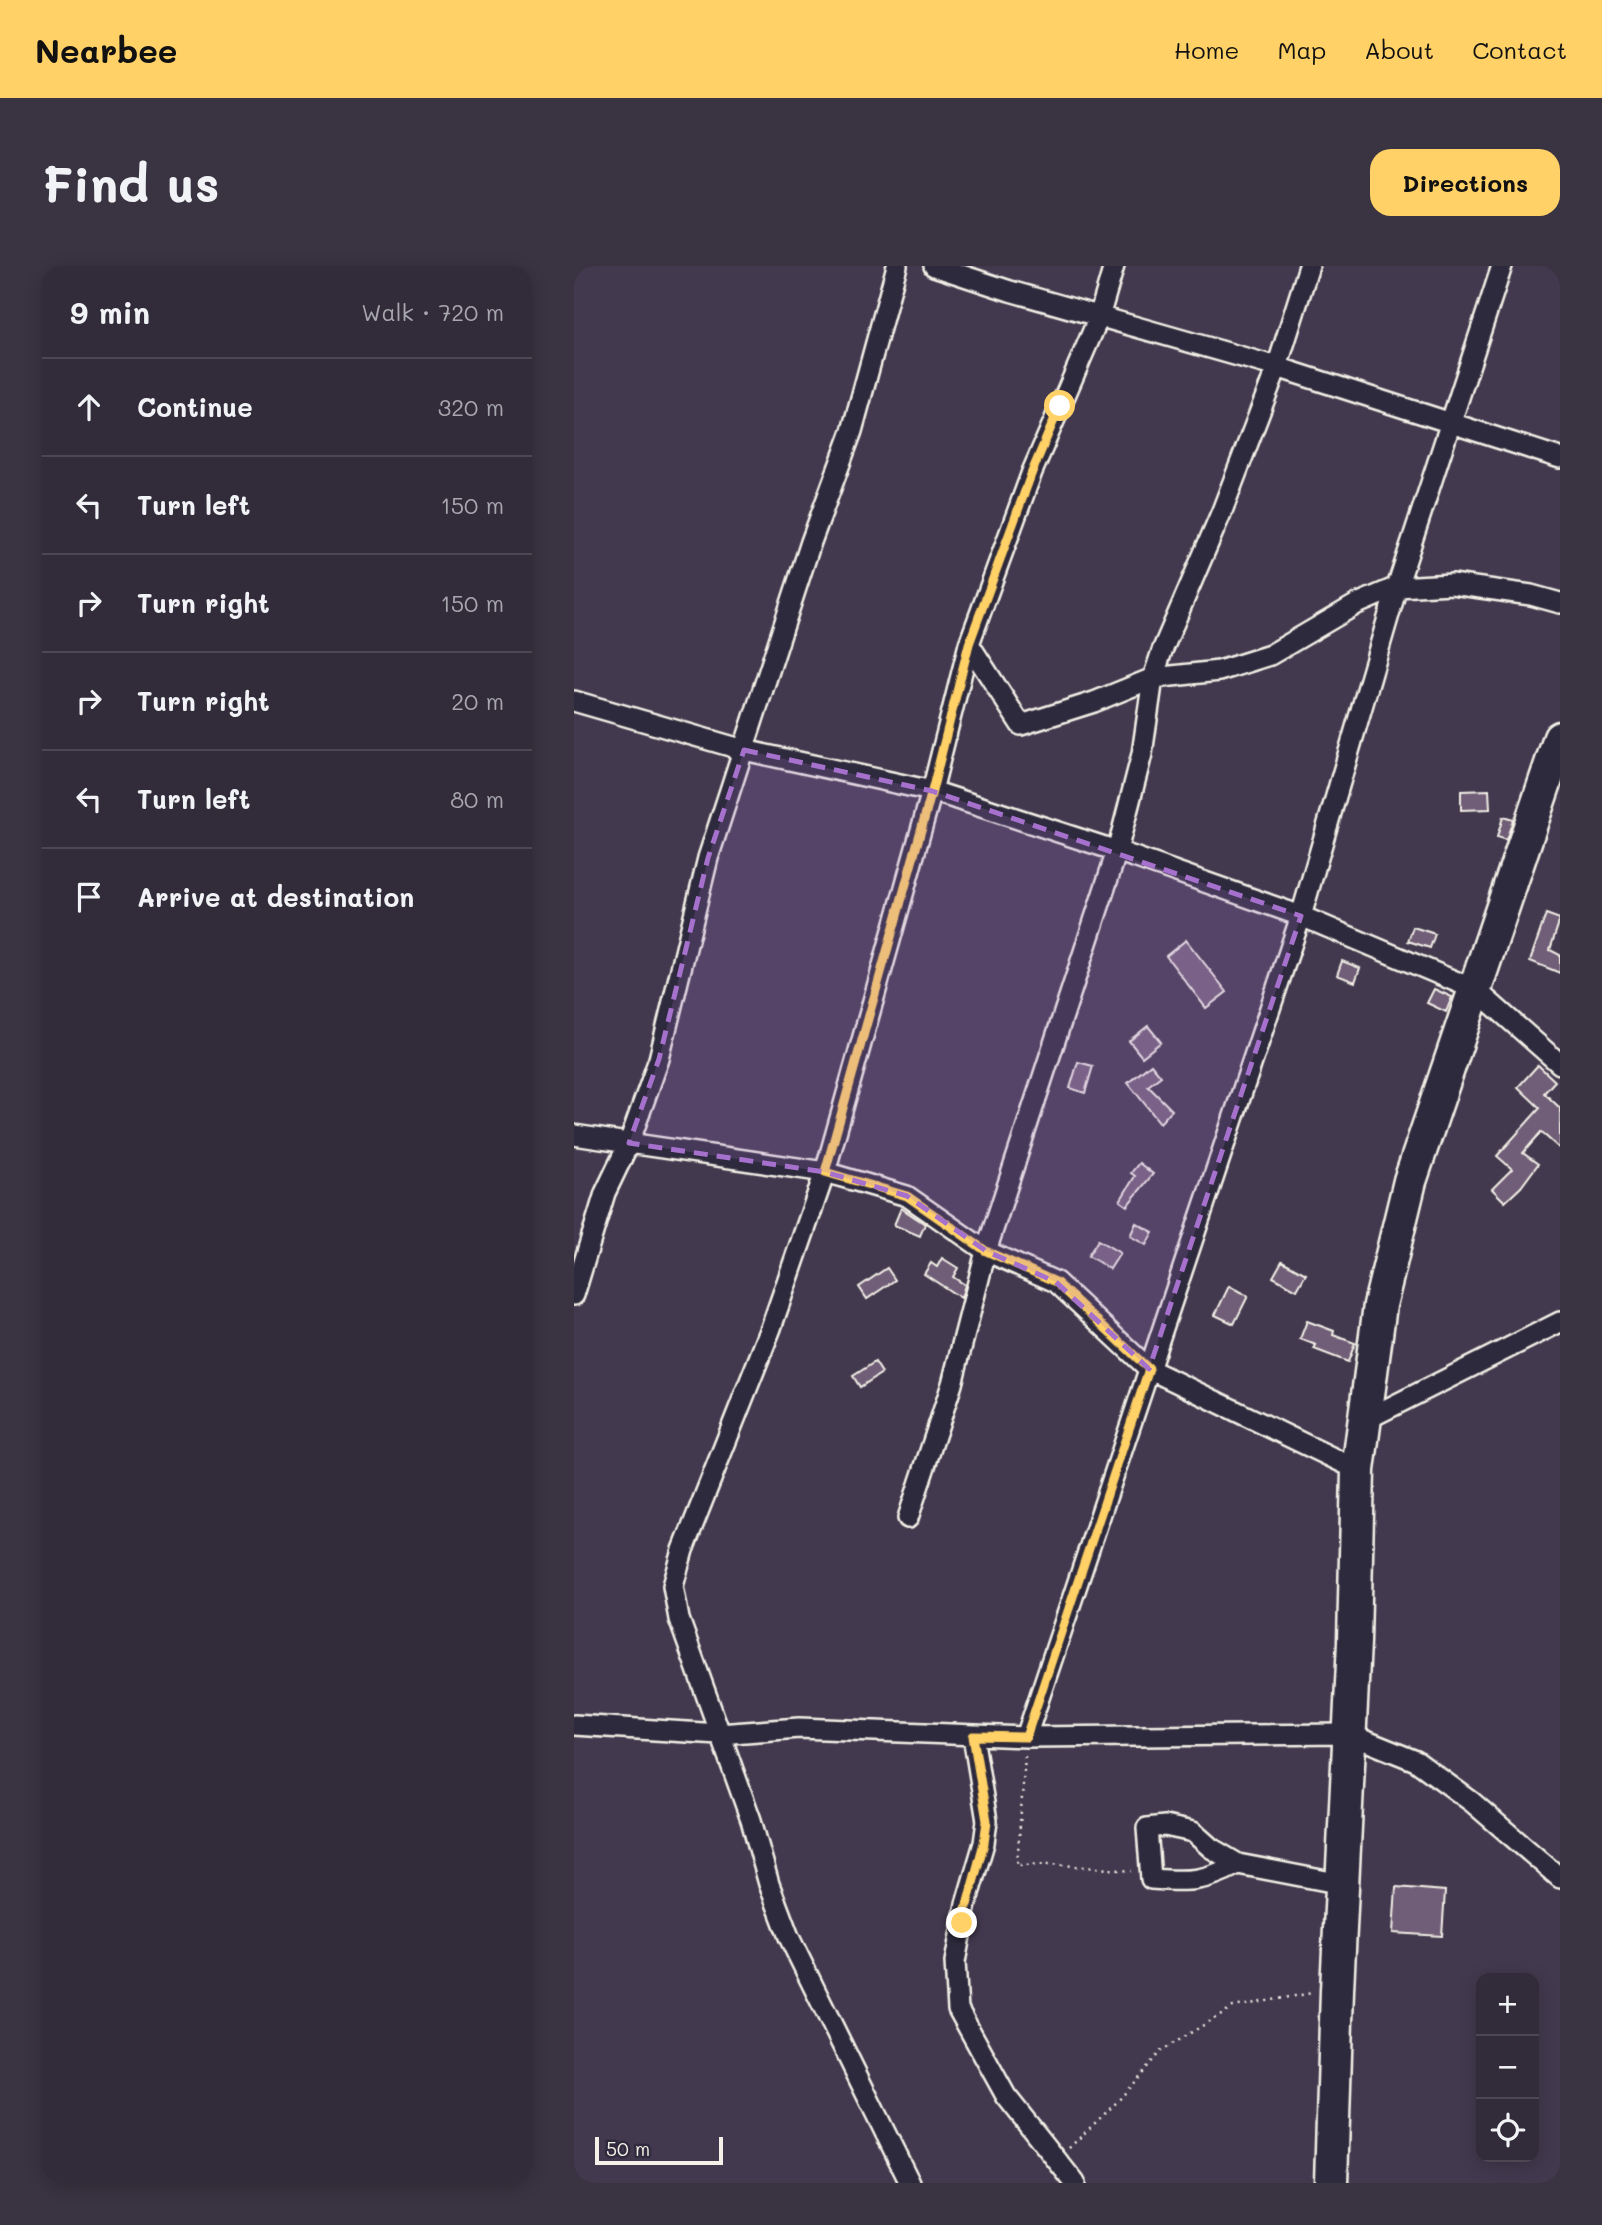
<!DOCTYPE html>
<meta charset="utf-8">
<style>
:root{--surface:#322b3a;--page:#3a3342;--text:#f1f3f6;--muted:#a8a7af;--line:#4d4754;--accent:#ffd166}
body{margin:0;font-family:Mali,sans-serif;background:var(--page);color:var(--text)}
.controls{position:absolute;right:21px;bottom:21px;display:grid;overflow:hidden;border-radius:14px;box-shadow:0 4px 18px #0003}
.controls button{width:63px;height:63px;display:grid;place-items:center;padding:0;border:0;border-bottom:2px solid var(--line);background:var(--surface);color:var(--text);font:35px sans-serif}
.scale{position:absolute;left:21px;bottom:18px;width:128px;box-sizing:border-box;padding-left:7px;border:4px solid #f4f1e8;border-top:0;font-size:19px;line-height:24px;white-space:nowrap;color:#f4f1e8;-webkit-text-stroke:5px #2f2a3d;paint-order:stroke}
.stop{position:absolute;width:21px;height:21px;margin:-16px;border:5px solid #ffd166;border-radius:50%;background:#fff}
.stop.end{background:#ffd166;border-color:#fff;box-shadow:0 2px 7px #0008}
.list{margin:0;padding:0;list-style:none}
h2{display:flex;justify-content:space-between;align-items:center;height:91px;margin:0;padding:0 28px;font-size:30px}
h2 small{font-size:23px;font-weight:400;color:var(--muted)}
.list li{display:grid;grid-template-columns:46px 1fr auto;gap:21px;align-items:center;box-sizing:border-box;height:98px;padding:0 28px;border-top:2px solid var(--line)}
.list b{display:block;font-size:26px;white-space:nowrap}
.list em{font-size:23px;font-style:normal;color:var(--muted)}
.icon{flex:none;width:38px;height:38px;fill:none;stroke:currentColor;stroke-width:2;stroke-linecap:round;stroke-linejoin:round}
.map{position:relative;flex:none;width:986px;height:1917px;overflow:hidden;border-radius:21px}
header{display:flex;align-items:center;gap:42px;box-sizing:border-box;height:98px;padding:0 35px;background:var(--accent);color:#111}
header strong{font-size:33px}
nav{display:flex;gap:38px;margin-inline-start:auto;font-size:24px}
.intro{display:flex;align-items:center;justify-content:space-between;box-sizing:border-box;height:168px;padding:0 42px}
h1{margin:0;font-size:49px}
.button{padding:18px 32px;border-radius:21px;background:var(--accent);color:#111;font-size:24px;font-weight:700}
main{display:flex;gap:42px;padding:0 42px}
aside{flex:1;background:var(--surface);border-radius:21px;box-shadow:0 4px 18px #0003}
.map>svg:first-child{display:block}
.building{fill:#705d77;stroke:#f4f1e8;stroke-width:2}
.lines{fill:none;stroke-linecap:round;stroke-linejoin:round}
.minor-casing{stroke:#f4f1e8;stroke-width:24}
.trunk-casing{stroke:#f4f1e8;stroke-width:37}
.path{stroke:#f4f1e8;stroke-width:2.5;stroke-dasharray:2 5;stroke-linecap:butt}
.minor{stroke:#2f2a3d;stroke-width:19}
.trunk{stroke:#2f2a3d;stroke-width:32}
.route{stroke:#ffd166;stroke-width:9}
.marked{fill:#a571cd;fill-opacity:0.2;stroke:#a571cd;stroke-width:5;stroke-dasharray:14 9;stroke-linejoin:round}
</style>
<header>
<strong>Nearbee</strong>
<nav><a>Home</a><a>Map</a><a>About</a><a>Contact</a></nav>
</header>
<div class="intro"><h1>Find us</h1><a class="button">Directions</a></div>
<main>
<aside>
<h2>9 min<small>Walk · 720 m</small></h2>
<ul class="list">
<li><svg class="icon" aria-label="ahead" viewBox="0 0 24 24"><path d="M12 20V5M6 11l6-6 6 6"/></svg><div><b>Continue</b></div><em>320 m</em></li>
<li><svg class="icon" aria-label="left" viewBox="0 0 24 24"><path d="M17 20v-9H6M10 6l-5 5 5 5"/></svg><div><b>Turn left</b></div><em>150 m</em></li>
<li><svg class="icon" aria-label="right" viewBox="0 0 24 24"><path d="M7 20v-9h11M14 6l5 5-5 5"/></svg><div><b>Turn right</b></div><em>150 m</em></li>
<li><svg class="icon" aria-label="right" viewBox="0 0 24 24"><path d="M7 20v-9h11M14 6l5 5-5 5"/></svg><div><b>Turn right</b></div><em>20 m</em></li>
<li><svg class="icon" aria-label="left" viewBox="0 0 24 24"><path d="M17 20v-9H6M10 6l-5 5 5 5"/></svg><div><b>Turn left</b></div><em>80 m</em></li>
<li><svg class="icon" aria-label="arrive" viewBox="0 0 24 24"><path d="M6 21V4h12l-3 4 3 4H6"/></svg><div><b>Arrive at destination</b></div></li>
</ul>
</aside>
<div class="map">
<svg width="986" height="1917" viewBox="0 0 986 1917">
<rect width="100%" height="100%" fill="#42394e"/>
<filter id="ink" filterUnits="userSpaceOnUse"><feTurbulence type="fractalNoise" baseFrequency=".0143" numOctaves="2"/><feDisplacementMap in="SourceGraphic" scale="14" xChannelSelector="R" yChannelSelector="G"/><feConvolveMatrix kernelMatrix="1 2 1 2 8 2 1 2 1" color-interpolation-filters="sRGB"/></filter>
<g filter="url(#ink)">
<path class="building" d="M915,524l1,19 -29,1v-19z
M929,551l10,3 -7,20 -9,-3z
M972,648l14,5 -10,31 10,5v18l-30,-12z
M839,661l22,7 -5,14 -22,-7z
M612,674l41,52 -21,16 -40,-52z
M768,695l18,7 -5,14 -18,-7z
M860,723l18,8 -6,15 -19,-9z
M574,760l13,16 -19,15 -13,-16z
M504,796l15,4 -8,27 -15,-5z
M577,798l10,12 -13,10 24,24 -12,13 -32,-40z
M964,799l17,16 -11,12 16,15v41l-19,-17 -18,21 15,11 -17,23 -16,15 -13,-13 20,-20 -15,-13 43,-48 -22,-21z
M565,897l14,11 -26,32 -7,-5 15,-25 -4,-3z
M327,942l24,16 -5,12 -26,-11z
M562,957l17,9 -7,13 -16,-9z
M524,974l22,13 -10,16 -22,-13z
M368,992l16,10 -5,9 12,8 -4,13 -37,-24 7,-11 6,4z
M708,995l24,13 -9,16 -24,-13z
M313,1002l8,12 -28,19 -8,-12z
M655,1020l19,10 -14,28 -19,-9z
M733,1055l27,10 -1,4 22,8 -7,19 -34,-13 2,-4 -16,-6z
M301,1096l7,11 -22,14 -7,-11z
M822,1621l49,4 -3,45 -49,-3z"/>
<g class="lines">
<defs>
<path id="minor" d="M360,0l76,25 267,76 283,91
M395,378l52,81 73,-23 59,-24 66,-7 51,-16 87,-51 40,-17 55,-3 79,11 29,8
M0,435l170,49 188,41 185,60 184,65 175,74 84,74
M0,869l251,37 82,24 79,55 70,31 93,87 209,101
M0,1029l31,-102 24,-50 30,-84 49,-201 103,-316 41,-111 45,-165
M789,1155l197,-99
M334,1252l44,-134 34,-133 131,-400 25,-97 11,-76 9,-27 60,-140 55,-144 32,-101
M0,1459l145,9 80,-6 227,9 323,-3 67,27 56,41 88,76
M399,1470l14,85 -3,22 -18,61 -11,58 3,47 48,87 69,87
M452,1471l275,-821 96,-329 105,-321
M664,1598c-34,18 -49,18 -87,15l-4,-51 18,-2 28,6 18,16 27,16 104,20
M336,1917l-121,-246 -20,-53 -18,-64 -72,-201 -6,-33 10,-36 88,-222 54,-156 107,-381 37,-147 63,-172 67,-155 15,-51"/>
<path id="trunk" d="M757,1917l6,-193 17,-348 4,-172 22,-165 30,-124 150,-443"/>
</defs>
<use href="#minor" class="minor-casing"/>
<use href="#trunk" class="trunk-casing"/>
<path class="path" d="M451,1490l-8,109 34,-1 81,7
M495,1882l49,-47 43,-50 72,-44 79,-14"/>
<use href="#minor" class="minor"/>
<use href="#trunk" class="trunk"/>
</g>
</g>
<g class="lines" filter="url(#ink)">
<path class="route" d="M388,1657l22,-80 3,-22 -14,-85 53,1 123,-368 -93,-87 -70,-31 -79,-55 -82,-24 107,-381 37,-147 63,-172 28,-66"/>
</g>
<path class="marked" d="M170,484l188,41 369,125 -152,453 -93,-87 -70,-31 -79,-55 -82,-24 -196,-29 30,-84 49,-201z"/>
</svg>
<div class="controls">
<button>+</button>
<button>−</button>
<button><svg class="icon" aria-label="locate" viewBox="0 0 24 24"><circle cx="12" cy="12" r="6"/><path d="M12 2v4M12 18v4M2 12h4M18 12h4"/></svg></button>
</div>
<div class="scale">50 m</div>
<div class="stop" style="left:486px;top:140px"></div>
<div class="stop end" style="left:388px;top:1657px"></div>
</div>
</main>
